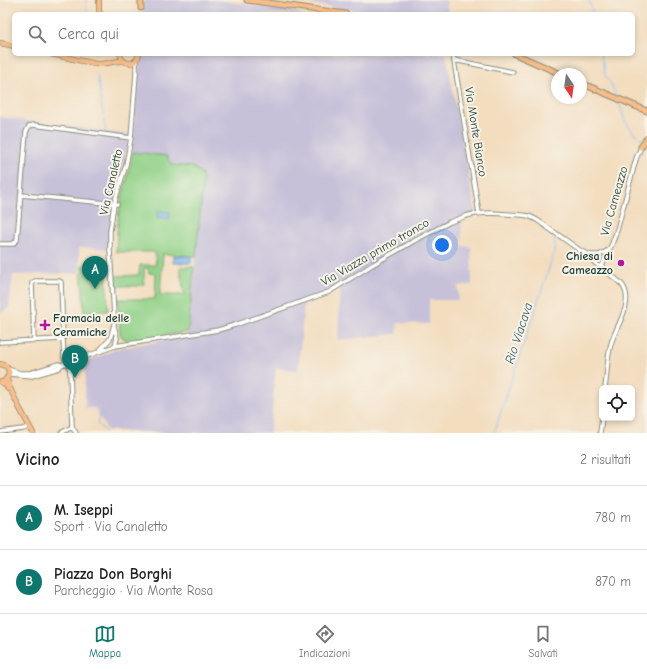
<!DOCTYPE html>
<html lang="it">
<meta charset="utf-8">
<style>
:root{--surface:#fff;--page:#f2f2f2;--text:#202124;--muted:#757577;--line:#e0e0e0;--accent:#0f766e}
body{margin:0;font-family:"Comic Neue",sans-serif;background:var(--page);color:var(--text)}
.controls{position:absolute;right:12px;bottom:12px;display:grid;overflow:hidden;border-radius:6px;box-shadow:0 2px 6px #0003}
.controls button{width:36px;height:36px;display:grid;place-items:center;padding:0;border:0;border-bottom:1px solid var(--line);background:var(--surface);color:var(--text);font:20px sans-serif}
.compass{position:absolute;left:551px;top:68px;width:36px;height:36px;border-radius:50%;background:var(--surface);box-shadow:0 2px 6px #0003;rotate:167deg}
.you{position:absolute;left:442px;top:245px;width:14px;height:14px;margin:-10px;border:3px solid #fff;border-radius:50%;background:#1a73e8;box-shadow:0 0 0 6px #1a73e833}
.badge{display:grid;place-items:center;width:26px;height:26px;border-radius:50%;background:var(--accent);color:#fff;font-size:13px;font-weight:700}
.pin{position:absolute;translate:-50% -33px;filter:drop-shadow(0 1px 2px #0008)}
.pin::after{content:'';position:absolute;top:21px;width:14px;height:12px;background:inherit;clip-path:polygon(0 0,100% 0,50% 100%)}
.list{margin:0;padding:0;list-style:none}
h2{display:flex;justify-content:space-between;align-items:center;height:52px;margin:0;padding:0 16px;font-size:17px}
h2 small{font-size:13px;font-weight:400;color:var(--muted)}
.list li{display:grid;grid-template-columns:26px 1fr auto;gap:12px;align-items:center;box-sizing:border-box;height:64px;padding:0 16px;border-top:1px solid var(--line)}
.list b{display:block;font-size:15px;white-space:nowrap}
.list p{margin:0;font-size:13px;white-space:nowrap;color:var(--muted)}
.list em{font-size:13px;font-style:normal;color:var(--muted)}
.icon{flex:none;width:22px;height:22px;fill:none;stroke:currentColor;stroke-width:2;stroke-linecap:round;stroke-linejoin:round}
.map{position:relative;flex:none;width:647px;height:433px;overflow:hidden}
.search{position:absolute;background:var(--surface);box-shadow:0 2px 6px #0003;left:12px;right:12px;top:12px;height:44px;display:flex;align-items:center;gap:10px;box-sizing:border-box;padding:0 14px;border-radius:6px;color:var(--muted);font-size:15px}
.sheet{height:180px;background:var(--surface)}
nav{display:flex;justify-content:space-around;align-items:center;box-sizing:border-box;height:56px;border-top:1px solid var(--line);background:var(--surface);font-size:11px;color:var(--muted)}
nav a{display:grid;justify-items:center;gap:2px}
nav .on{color:var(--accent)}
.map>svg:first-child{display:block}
.industrial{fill:#c6c0d9}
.green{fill:#92d289;stroke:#58885e}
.water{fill:#83b8f2;stroke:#517a93}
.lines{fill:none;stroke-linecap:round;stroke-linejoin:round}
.stream{stroke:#83b8f2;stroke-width:1}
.minor-casing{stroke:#898d7a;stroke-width:5.5}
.major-casing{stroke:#898d7a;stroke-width:6}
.highway-casing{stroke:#898d7a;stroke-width:7}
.minor{stroke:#fff;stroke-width:3.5}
.major{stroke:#f8bd89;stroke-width:4.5}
.highway{stroke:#f8bd89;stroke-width:5}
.poi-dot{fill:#b5179e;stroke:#f7f3e8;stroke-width:1.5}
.labels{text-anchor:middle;stroke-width:4;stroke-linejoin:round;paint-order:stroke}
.street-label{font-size:12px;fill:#1f3d34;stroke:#f7f3e8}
.poi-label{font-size:12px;font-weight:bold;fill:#1f3d34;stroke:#f7f3e8;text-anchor:end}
.water-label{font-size:13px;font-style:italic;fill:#385c64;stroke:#f7f3e8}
</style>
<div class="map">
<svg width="647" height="433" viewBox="0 0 647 433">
<rect width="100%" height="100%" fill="#f7f3e8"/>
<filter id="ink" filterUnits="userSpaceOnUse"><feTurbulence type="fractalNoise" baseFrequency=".025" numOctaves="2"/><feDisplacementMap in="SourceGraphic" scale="8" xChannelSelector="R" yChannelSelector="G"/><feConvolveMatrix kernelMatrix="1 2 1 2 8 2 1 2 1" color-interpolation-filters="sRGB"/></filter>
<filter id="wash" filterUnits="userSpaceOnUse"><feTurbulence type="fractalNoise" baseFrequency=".012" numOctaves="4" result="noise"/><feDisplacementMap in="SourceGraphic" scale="16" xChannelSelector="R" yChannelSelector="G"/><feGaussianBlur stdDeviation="0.9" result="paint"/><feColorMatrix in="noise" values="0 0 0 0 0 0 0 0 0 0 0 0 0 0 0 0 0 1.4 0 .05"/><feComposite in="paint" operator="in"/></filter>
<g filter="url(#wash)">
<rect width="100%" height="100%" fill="#f3ddbf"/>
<path class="industrial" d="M145,0h71l94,14h-167l1,-12z
M312,0h134l2,14h-65l-72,-10z
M140,54h306l30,161 -15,3 1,28 9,1 1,38 -14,1v14h-29v24l-31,-1 -1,11 -59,6 2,-52 -10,5 -26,11 -6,66 -22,-2 -6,65h-94l-69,-3 -12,-22h-10v-46l35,-14 68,-12 15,-155 -10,-14 -21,-2 -3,-4 -2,-5 -35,-3z
M0,117l129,18 -21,114 -29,-2v26l-66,2 -4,32 -9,6z"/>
<path class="green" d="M133,152l34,4 2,5 3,4 21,2 8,6 2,8 -7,75 -33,-2 -3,41h25l-4,-18v-10h13l-6,65 -59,9 -6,-3 -3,-4 -2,-35h37l1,-25 -7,-1 -1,-5h-4v16l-7,2h-20l-1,-10 23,-1 1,-10h16l-1,-13h-39c1,-16 1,-31 4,-47 4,-18 10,-35 13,-53z
M106,265l2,46 -24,1 -3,-46z"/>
<path class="water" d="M158,211l12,1 -1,7 -12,-2z
M173,256h18v7h-18z"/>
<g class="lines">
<path class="stream" d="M86,0v5l2,9
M589,0l4,14
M601,54l4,21 7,11 4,10
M95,55v-1
M97,75l9,58
M618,101l5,13 2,7 9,12 10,8
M114,333v9
M101,413l-4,11 10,9
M494,433l60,-180 1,-16"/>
</g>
</g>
<g filter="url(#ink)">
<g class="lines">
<defs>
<path id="minor" d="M453,55l26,158
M454,60l59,12
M21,195l96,9
M0,244h13l4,-4 9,-108 3,-6 5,-1 97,13
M586,254c7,9 17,15 26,22 4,3 8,6 11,10 12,19 -10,43 -13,62 -3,13 -3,27 -5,40
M602,269c0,-8 6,-12 7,-19
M114,326l3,12 -2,8
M34,341l-2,-58 3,-2h24l2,1 2,57
M0,342l63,-3 1,18 2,6
M99,351l11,-12 4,-14v-10l-4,-64v-20l4,-27 12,-39 5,-27 5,-64v-14
M68,363l2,8 2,56 4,6
M8,369l12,4h10l29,-9 2,1 7,-2 47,-17 103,-16 17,-5 94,-33 43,-27 42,-24 36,-19 16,-6 8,-2 17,-1 31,2 7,1 8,4 44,31 10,4h8l10,-5 3,-6 5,-14 19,-71 5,-12
M9,374l23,2 27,-8 2,-3
M0,432l23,-3 6,-2
M61,433l11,-6
M600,433l2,-15"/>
<path id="major" d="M99,0v10l1,4
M0,43l14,3
M51,54l45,10c10,0 18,-3 27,-3
M120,54c3,12 16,12 19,0
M0,364c9,1 12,10 5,16
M7,378l1,6 11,23 14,26
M1,382l5,3 2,4"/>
<path id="highway" d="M247,0l99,14
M141,8v-8
M515,54l46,20
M581,83l66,28
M641,147l6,-9"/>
</defs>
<use href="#minor" class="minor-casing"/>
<use href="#major" class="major-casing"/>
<use href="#highway" class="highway-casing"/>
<use href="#minor" class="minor"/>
<use href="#major" class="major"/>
<use href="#highway" class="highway"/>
</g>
</g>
<g class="poi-dot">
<circle cx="621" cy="263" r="4"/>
<path d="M43 319h4v4h4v4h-4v4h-4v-4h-4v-4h4z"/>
</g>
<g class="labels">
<g class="street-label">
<text transform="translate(476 132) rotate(81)" y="4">Via Monte Bianco</text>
<text transform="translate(111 182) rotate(-77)" y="4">Via Canaletto</text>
<text transform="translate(614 201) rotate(-74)" y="4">Via Cameazzo</text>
<text transform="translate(375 252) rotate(-30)" y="4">Via Viazza primo tronco</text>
</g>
<g class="poi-label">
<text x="613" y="260">Chiesa di<tspan x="613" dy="14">Cameazzo</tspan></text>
<text x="53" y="322" text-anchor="start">Farmacia delle<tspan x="53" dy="14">Ceramiche</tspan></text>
</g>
<g class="water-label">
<text transform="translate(518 333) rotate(-72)" y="5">Rio Viacava</text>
</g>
</g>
</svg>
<div class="controls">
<button><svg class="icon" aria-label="locate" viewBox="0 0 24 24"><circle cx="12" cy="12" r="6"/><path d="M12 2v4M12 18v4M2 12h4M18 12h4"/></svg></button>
</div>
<svg class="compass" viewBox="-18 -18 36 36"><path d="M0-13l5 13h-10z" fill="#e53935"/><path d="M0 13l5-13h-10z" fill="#757577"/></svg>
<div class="you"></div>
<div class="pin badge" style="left:95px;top:289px">A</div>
<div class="pin badge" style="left:75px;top:378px">B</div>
<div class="search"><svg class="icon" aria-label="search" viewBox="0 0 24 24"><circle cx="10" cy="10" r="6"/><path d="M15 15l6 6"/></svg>Cerca qui</div>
</div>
<section class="sheet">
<h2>Vicino<small>2 risultati</small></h2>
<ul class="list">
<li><span class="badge">A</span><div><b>M. Iseppi</b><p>Sport · Via Canaletto</p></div><em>780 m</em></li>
<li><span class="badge">B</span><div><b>Piazza Don Borghi</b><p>Parcheggio · Via Monte Rosa</p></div><em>870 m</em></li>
</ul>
</section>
<nav>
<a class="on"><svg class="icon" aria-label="map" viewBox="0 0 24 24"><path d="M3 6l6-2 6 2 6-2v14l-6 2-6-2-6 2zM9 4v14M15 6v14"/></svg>Mappa</a>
<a><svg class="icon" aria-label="directions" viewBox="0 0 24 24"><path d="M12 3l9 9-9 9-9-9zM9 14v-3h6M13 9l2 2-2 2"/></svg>Indicazioni</a>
<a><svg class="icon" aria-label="saved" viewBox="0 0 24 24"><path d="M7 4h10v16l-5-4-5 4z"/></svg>Salvati</a>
</nav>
